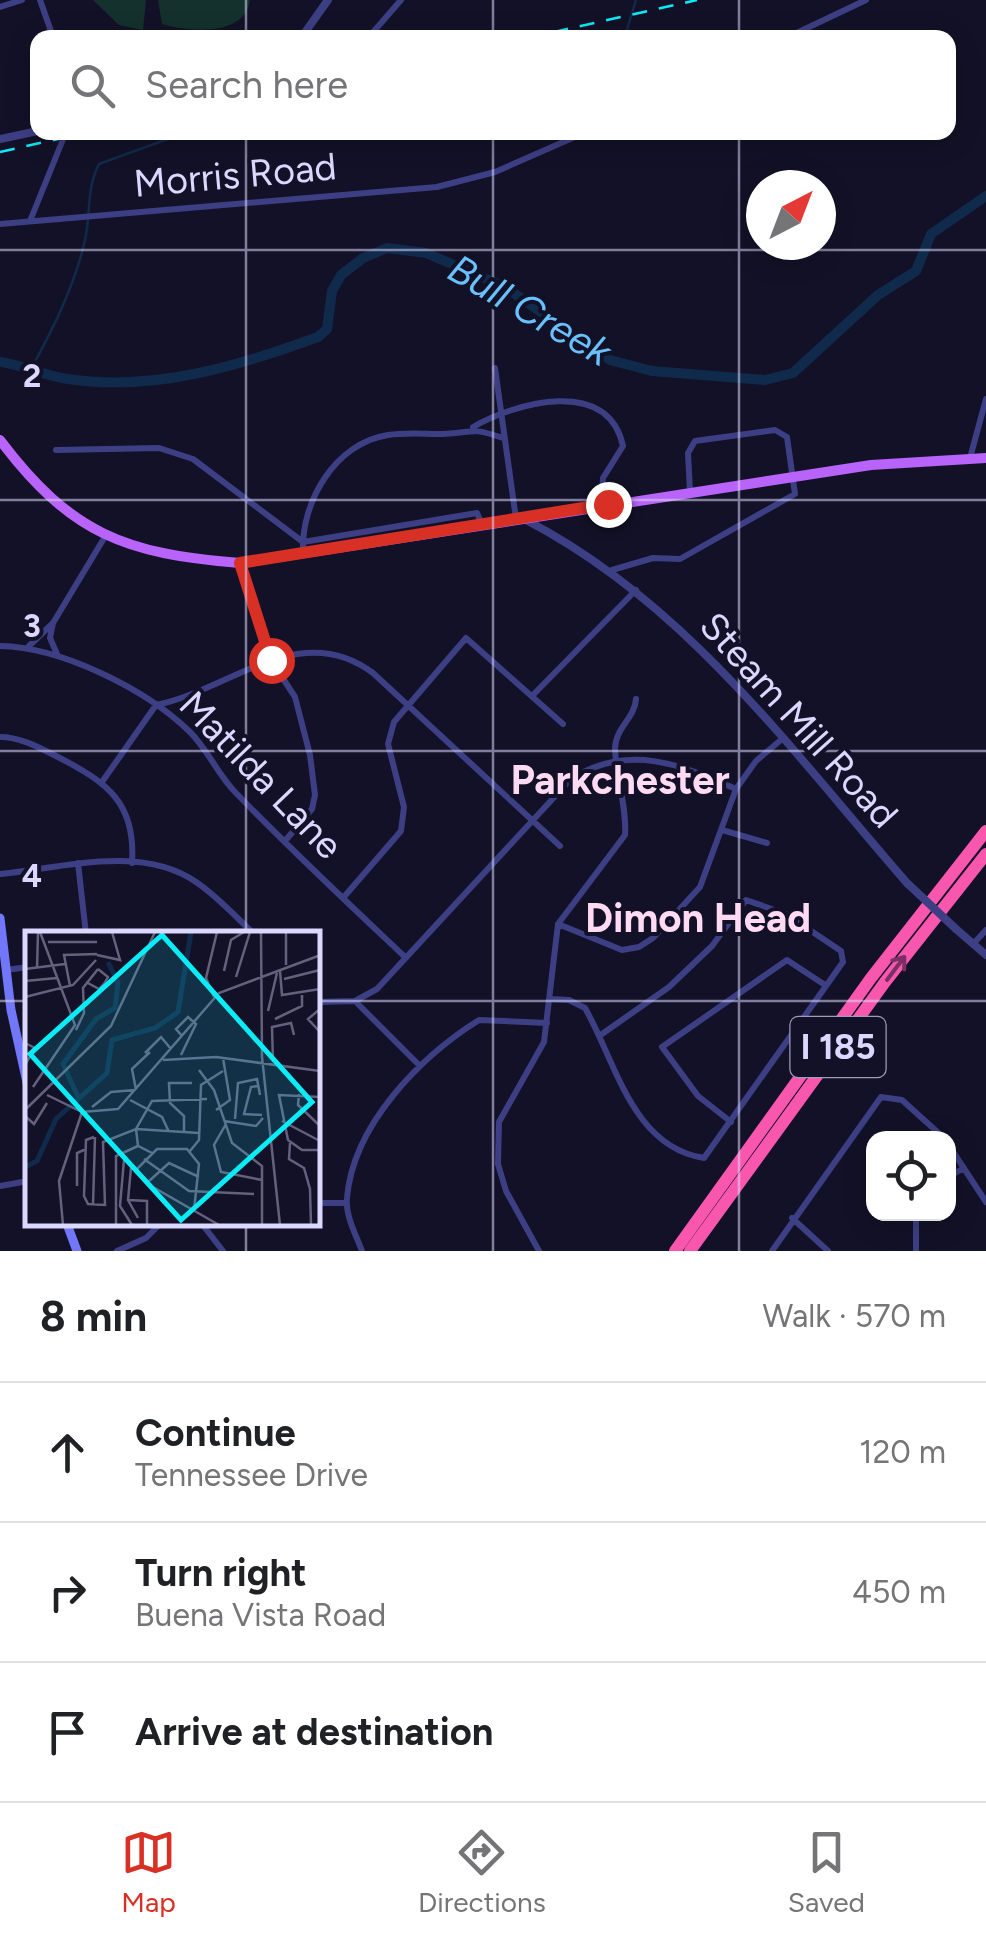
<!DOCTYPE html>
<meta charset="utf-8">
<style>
:root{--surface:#fff;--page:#f2f2f2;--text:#202124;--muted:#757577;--line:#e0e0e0;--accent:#d93025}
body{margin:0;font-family:Figtree,sans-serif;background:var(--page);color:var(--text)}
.controls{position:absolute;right:30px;bottom:30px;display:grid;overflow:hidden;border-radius:20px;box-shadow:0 5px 25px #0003}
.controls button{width:90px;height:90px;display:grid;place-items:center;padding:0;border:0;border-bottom:2px solid var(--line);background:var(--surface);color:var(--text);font:50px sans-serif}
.compass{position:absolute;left:746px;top:170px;width:90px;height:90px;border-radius:50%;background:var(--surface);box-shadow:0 5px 25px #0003;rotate:42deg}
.stop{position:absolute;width:30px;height:30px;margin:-22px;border:8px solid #d93025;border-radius:50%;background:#fff}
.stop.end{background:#d93025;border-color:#fff;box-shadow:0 2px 10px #0008}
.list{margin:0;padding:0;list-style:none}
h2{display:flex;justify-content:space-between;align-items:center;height:130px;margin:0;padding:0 40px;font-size:42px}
h2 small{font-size:32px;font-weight:400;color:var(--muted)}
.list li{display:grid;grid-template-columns:65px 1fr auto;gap:30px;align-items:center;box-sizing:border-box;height:140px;padding:0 40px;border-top:2px solid var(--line)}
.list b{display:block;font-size:38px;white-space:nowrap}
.list p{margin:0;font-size:32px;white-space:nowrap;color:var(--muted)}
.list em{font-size:32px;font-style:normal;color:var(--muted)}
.icon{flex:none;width:55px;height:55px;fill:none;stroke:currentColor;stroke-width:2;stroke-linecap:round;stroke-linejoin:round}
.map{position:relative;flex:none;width:986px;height:1251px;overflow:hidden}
.search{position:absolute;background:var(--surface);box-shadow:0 5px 25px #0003;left:30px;right:30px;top:30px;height:110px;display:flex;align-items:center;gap:25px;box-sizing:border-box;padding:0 35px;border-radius:20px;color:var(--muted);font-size:38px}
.sheet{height:550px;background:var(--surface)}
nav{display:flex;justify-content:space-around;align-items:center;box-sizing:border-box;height:140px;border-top:2px solid var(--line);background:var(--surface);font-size:28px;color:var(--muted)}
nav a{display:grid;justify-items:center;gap:5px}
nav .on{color:var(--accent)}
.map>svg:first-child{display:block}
.green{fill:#14312e}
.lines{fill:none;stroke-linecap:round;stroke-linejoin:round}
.stream{stroke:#102a4b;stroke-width:2.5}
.river{stroke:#102a4b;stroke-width:10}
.minor{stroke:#3d3f84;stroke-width:6}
.tertiary{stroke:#3d3f84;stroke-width:8}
.secondary{stroke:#7277fa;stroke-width:9}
.primary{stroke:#b863f9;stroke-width:10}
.motorway{stroke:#f957ae;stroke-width:12}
.rail{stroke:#0bedf6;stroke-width:2.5;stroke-dasharray:15 12;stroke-linecap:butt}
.tertiary-bridge{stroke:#3d3f84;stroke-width:8}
.oneway{stroke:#7a3064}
.route{stroke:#d93025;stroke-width:12}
.grid{fill:none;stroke:#dad8fe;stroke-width:2.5;stroke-opacity:0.55}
.labels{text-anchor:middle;stroke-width:8;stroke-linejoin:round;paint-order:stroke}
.shield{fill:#131127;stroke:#9e9cbe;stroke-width:2.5}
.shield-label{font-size:35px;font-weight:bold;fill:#dad8fe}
.street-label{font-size:38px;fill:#dad8fe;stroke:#131127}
.water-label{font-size:40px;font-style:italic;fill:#6ac0fa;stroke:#131127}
.neighbourhood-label{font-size:40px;font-weight:bold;fill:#fedaf3;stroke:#131127}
.inset-river{fill:none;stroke:#102a4b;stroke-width:5}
.inset-road{fill:none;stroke:#63617d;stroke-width:2.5}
.view{fill:#0bedf6;fill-opacity:0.15;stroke:#0bedf6;stroke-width:5}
.inset-edge{fill:none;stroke:#dad8fe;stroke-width:5}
.grid-label{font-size:32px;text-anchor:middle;font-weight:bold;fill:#dad8fe;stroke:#131127;stroke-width:8;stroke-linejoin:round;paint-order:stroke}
</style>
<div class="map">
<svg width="986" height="1251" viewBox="0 0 986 1251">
<rect width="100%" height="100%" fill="#131127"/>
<path class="green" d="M93,0h53l-3,30 -24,-5z
M158,0h92c-5,37 -61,32 -88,24z"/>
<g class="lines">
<path class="stream" d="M615,38l11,-5 10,-33
M31,369c22,-40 44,-84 54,-129 6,-26 1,-51 14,-76l88,-32"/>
<path class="river" d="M0,362c23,3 45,14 68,17 85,13 171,-13 250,-42l9,-8 5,-38 9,-16 22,-17 24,-10 39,5 79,34 105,73 42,11 113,9 28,-7 85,-78 38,-24 15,-37 55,-38"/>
<path class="minor" d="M40,0l12,34
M0,7l22,-7
M368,38l33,-38
M786,38l80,-38
M30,221l36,-89
M0,224l437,-37 58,-15 91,-40
M495,368l21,151
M473,427c42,-24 135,-51 150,19l-20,32 -2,27
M56,450l103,-2 34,11 110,83
M970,458l16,-59
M303,542l174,-29 6,14
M303,552c-2,-50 32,-109 85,-117 18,-3 36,-1 55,-1 32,-1 25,-8 60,4
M240,563l31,97 24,37 15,58 5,40 -3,14 -27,32
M612,570l41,-12 27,1 115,-65 -8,-57 -12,-7 -80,11 -7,12 2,39
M0,646c61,1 146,43 190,86 18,18 28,43 46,61 55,57 113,111 170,165
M29,646l24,-23
M57,654l-7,-16 3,-15 53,-88
M532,696l104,-106
M0,737c21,0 40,11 58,20 50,26 78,46 74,106
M102,782l54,-77c74,-15 144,-87 217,-32l187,173
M722,830l45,13
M78,863l8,71
M0,874c61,-6 141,-30 196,8 21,14 39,34 58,52
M343,898l58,-67 3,-24 -16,-63 6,-22 72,-84 97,86
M558,924l64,26 17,-3 14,-9 47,-51 36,-98 20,-28 26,-22
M974,943l12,-13
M6,970l22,-3
M550,999l19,1 16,8c31,54 47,139 119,150l139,-196 -2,-11 -55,-37 -40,-14 -34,46 -43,41 -67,47
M355,1001l65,65
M318,1002l37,-1 22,-12 194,-210c57,-36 109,-15 165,10
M731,1122l-33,-26 -36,-49 125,-87 38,25
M948,1144l38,58
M948,1177l16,-9
M0,1186l28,-5
M318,1203h28
M916,1214v37
M792,1218l36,33
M202,1224l21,27
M117,1251l29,-13 14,-14
M362,1251c-6,-16 -17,-36 -15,-53 6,-73 73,-141 132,-178l68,3
M539,1251l-33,-60 -8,-27 1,-42 45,-80 14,-118 67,-89c2,-29 -9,-57 -10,-86 0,-21 20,-31 21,-50
M772,1251l109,-154 21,3 42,38"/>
<path class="tertiary" d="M301,38l27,-38
M0,139l38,-8
M526,520c160,83 265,230 381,363
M956,929l30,26"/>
<path class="secondary" d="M0,918l11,92 17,77
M67,1224l10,27"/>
<path class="primary" d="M0,440c71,94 125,114 240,123l631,-98 115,-7"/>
<path class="motorway" d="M675,1251l196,-273 115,-147
M690,1251l195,-269 101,-128"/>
<path class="rail" d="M527,38l170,-38
M0,152l89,-20"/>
<path class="tertiary-bridge" d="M907,883l49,46"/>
</g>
<defs><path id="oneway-shaft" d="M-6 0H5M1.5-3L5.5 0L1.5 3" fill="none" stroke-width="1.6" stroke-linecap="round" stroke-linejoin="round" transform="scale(2.5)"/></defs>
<use class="oneway" href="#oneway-shaft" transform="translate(896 968) rotate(-53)"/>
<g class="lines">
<path class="route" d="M271,660l-31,-97 368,-59"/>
</g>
<path class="grid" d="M246,0v38M493,0v38M739,0v38M246,132v802M493,132v1119M739,132v1119M0,250h986M0,500h986M0,751h986M0,1001h28M318,1001h668M246,1224v27"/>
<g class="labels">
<rect class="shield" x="790.5" y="1017" width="95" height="60" rx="8"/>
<g class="shield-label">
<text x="838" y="1059">I 185</text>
</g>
<g class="street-label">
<text transform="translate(235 175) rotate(-5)" y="13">Morris Road</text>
<text transform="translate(799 720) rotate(48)" y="13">Steam Mill Road</text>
<text transform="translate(261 775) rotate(46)" y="13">Matilda Lane</text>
</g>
<g class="water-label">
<text transform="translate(530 310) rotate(30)" y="14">Bull Creek</text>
</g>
<g class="neighbourhood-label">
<text x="620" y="794">Parkchester</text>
<text x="698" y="932">Dimon Head</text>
</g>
</g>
<g transform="translate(25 931)">
<rect width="295" height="295" fill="#131127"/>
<path class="inset-river" d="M54,168l-16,-35 33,-45 19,-11 3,-25 -10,-21M0,236l12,-6 19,-42 51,-46 5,-33 43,-12 23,-16 13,-80"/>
<path class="inset-road" d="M236,1l1,125 18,168M23,11h49M72,24l23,5 -8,-28M261,34v-33M0,38l40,-5M12,38l1,-37M199,40l7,-31 13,-8M255,40l2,24 38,-6M211,46l14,-45M259,48l36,-9M0,50l32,-3M61,51l13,7 5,-5 4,-7 -10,-8M45,55l-6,-31 33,-1M0,66l48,-12 23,-25M189,66l-8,-19 11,-46M295,78l-12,10 12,13M243,80l9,-38M250,88l27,-13v-11M51,99l8,-17 -1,-25 15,-19M0,112l10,5 -10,17M120,122l16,-16 10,12M156,124l15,-31 -8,-7 -12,12 6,7M138,129l53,-3 104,14M248,131l-1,-35 19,-4 3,12M174,139l15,20 18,53 30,23v59M233,155l-7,1 -7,27 18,1M8,156l42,-62 -35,-93M111,159l-4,-21 18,-17M274,163l-1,11 22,21M22,164l35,17 36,-3 101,-116 99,-37M295,166l-41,-2 9,45 14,10h18M105,169l32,17 7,15M67,176l19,-15 24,-2M0,179l86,-84 44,-94M191,179l14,-10 -7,-42M57,181l71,75 66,38M0,185l9,8 13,-21M210,188l3,-36 19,-4 3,16M199,190l32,5 7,-8M257,190l36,19M201,193l-12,21 7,27 41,8M159,201v-16l-14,-13 -1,-20h23M69,206l-8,3 -2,56 4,8 17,1 -2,-63 33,-13 63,4M265,212l-1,16 15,9 6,21 1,36M113,215l-2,-17 16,-28 55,-2M165,220l9,-11 2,-55 22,-14M119,228l45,32 65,3M99,229l-4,46 12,19M106,237l-3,32 10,18M111,239l21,-21h30l12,15 -5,46M123,251l21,-19 30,14M52,255v-33l9,-4M103,269l19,1v24M68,274l2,-68M38,294l-4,-44 23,-69M91,294v-69l22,-10 14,7"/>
<path class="view" d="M137,4l150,167 -131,118 -151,-166z"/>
<rect width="295" height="295" class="inset-edge"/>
</g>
<g class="grid-label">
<text x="32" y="387">2</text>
<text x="32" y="637">3</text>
<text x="32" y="887">4</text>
</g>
</svg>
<div class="controls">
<button><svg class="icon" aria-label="locate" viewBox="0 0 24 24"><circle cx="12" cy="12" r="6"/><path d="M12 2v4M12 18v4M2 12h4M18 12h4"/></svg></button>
</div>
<svg class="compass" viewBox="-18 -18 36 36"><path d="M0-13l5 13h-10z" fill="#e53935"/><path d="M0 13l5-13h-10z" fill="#757577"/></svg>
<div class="stop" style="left:271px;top:660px"></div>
<div class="stop end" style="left:608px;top:504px"></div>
<div class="search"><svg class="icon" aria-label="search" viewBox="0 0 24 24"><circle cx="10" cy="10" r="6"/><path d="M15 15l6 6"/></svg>Search here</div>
</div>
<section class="sheet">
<h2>8 min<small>Walk · 570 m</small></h2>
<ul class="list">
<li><svg class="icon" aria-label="ahead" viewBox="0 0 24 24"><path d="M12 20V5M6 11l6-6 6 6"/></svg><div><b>Continue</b><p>Tennessee Drive</p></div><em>120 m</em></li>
<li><svg class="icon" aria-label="right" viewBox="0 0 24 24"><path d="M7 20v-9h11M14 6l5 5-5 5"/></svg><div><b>Turn right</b><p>Buena Vista Road</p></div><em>450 m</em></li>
<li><svg class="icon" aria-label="arrive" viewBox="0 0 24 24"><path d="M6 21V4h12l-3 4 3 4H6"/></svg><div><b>Arrive at destination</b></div></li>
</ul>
</section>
<nav>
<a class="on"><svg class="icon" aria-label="map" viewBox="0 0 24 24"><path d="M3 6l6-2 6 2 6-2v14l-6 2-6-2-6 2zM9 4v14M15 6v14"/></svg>Map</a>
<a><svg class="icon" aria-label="directions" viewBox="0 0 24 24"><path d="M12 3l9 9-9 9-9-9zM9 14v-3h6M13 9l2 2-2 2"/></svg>Directions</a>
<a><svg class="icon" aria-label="saved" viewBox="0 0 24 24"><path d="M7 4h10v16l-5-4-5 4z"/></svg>Saved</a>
</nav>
